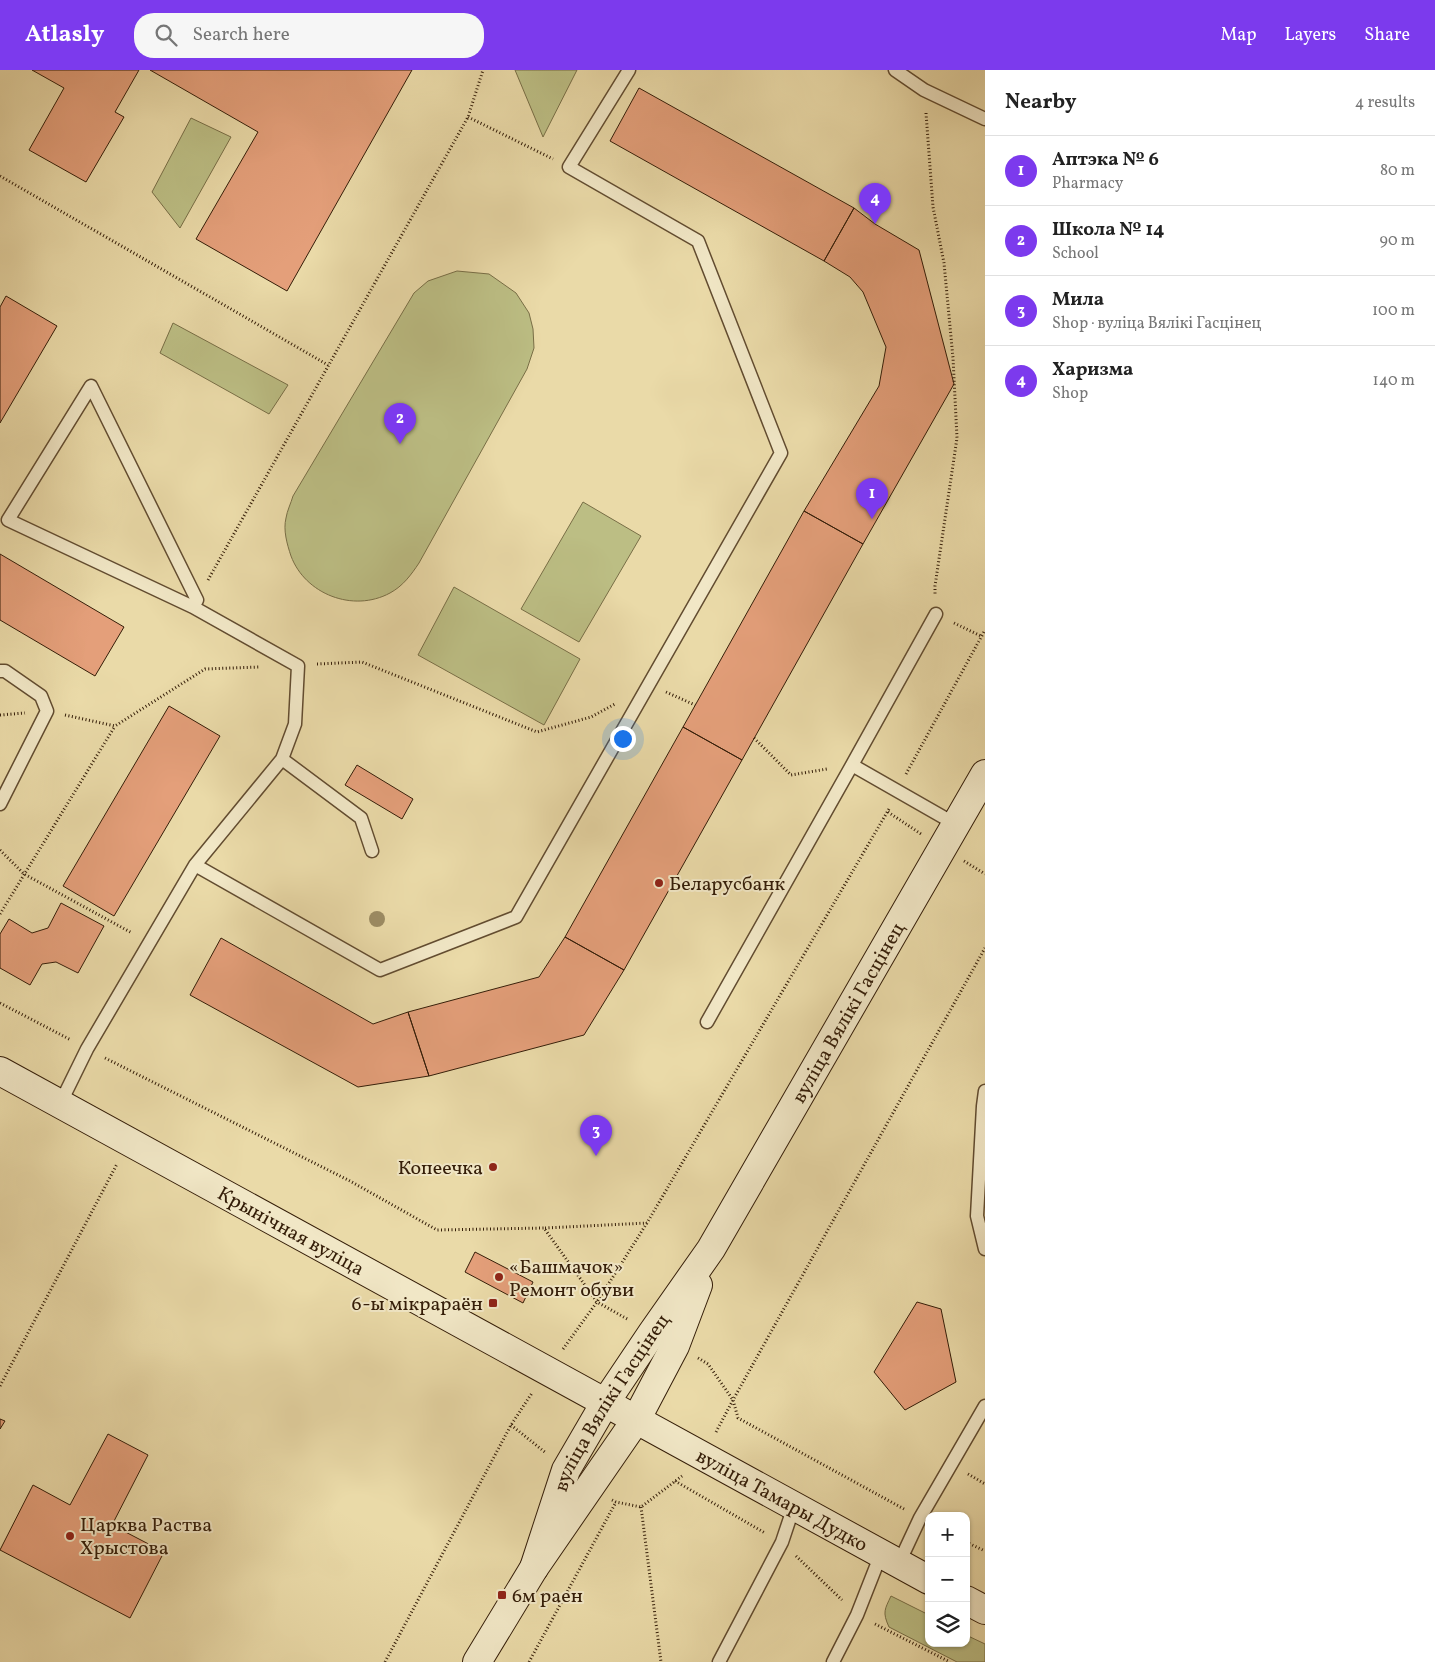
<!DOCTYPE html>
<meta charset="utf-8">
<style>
:root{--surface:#fff;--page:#f6f6f6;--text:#222;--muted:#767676;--line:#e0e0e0;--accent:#7c3aed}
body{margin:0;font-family:Vollkorn,serif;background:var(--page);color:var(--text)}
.controls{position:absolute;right:15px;bottom:15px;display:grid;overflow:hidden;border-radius:10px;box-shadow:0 1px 4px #0004}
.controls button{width:45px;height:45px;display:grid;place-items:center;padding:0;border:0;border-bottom:1px solid var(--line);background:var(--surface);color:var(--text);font:25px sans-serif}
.you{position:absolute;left:622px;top:668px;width:18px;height:18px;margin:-12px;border:4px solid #fff;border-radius:50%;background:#1a73e8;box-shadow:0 0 0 8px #1a73e833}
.badge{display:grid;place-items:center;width:32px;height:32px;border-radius:50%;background:var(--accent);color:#fff;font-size:16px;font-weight:700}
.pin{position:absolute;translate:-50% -41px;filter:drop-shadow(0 1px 2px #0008)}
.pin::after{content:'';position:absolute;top:26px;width:18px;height:15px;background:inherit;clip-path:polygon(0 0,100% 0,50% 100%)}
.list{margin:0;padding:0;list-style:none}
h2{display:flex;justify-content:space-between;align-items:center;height:65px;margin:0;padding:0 20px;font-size:21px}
h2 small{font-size:16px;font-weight:400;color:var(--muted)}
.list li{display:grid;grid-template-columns:32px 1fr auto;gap:15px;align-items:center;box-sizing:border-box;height:70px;padding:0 20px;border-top:1px solid var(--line)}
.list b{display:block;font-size:19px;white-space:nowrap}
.list p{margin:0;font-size:16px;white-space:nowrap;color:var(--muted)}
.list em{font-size:16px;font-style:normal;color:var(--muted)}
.icon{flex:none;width:28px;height:28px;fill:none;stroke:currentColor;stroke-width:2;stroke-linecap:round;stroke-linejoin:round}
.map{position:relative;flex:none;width:985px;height:1592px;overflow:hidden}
header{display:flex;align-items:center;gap:30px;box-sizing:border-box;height:70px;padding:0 25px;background:var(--accent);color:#fff}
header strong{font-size:24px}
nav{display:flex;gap:28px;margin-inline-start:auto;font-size:18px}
.search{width:350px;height:45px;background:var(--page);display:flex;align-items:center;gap:12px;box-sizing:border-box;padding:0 18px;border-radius:20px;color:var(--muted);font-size:19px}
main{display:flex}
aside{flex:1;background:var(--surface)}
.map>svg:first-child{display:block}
.green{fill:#bcbe84;stroke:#786e46}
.building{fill:#e49f7a;stroke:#341d08}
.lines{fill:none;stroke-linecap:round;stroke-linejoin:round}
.lane-casing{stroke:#624c30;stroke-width:15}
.secondary-casing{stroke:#341d08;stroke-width:30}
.path{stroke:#341d08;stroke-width:3;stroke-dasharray:1 2.5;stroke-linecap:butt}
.lane{stroke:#f1e7c6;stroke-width:12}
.secondary{stroke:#f1e7c6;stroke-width:28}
.tree{fill:#9c8c64}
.poi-dot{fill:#8f2418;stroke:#f1e7c6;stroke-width:2}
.labels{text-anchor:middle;stroke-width:4;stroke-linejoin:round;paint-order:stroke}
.poi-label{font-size:20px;fill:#341d08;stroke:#f1e7c6;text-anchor:start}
.street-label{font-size:20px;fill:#341d08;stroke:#f1e7c6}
</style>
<header>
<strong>Atlasly</strong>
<div class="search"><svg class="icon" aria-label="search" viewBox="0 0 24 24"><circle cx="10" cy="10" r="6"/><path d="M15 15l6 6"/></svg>Search here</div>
<nav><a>Map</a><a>Layers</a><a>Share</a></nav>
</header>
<main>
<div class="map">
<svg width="985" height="1592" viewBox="0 0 985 1592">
<rect width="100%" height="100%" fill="#eadaa8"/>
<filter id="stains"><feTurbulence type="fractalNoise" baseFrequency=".004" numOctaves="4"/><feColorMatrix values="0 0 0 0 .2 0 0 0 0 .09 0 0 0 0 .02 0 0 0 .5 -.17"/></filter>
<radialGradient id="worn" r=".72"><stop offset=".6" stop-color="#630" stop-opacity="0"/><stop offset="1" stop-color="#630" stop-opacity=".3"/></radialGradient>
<path class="green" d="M515,0h62l-34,67z
M191,48l40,19 -51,91 -28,-36z
M457,201l32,3 27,19 13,20 4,16 1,19 -7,21 -108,194c-8,12 -16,23 -29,30 -37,20 -85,1 -99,-37 -4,-12 -8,-26 -5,-38 1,-7 5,-15 7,-22l121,-203 14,-12z
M173,253l115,62 -19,29 -109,-61z
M583,432l58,34 -62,106 -58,-33z
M454,517l126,72 -36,66 -126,-70z
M891,1526l38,19v28h37v-8l19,9v18h-28l-68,-35c-7,-15 -4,-18 2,-31z"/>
<path class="building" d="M32,0h107l-24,42 9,5 -38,65 -57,-32 35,-62z
M150,0h262l-125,221 -91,-52 62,-107z
M639,18l215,120 -30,53 -214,-120z
M854,138l21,16 44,26 35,134 -91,160 -59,-33 75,-125 7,-39 -23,-55 -13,-15 -26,-16z
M6,226l51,30 -57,97v-116z
M804,441l59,33 -121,216 -59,-33z
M0,484l124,73 -29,49 -95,-56z
M169,636l51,30 -106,180 -51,-30z
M683,657l59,33 -118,210 -59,-33z
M357,695l56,34 -11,20 -57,-34z
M61,833l43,23 -26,47 -22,-11 -14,2 -12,21 -30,-17v-34l9,-15 23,14 16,-5z
M565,867l59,33 -40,65 -155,41 -21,-64 131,-35z
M221,868l152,86 35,-12 21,64 -71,11 -168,-92z
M475,1182l58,30 -10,21 -58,-31z
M917,1232l24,7 15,73 -51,28 -31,-38z
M0,1349l5,2 -5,8z
M108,1364l40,21 -36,70 52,27 -34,66 -130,-68 33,-65 37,20z"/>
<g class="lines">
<defs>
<path id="lane" d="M895,0l29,20 61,29
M0,601h5l36,25 6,15 -47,93
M282,689l79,59 11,33
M852,695l105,60
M195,795l185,105 136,-53 265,-464 -83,-212 -129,-74 60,-97
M707,952l145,-257 84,-151
M985,1021l-2,15 -6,110 8,33
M60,1034l27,-55 108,-184 87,-106 13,-35 3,-58 -105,-59 -185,-87 83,-134 106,214 -4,7
M899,1493l21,-45 65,-112
M719,1592l63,-120 12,-36
M833,1592l24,-47 24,-61"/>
<g id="secondary">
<path id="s1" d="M0,1001l929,509"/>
<path id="s2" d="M534,1498l32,-98 39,-67 47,-70 59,-84 274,-475"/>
<path d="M966,1530l19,10"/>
<path d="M477,1592l57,-94 102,-148 39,-74 23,-61"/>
</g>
</defs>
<use href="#lane" class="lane-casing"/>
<use href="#secondary" class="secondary-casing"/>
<path class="path" d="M926,43l7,94 11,56 9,95 4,80 -22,148v10
M468,47l85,42
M0,106l328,189
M208,510l260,-463 15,-47
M954,553l27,13
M317,594l45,-2 175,70 54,-15 24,-13
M666,622l29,13
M0,645l25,-2
M65,645l50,11 90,-57 54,-2
M754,668l37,37 36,-6
M906,704l79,-144
M888,742l33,22
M0,780l24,24 108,59
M964,791l21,13
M0,844l115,-188
M0,933l71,37
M105,988l245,123 87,49 107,-2 53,74 32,18
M545,1158l102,-5
M563,1279l34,-47 50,-79 242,-414
M698,1288l10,6 25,36 5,18 166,91
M0,1316l117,-222
M511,1355l35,28
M716,1362l17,-32 252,-452
M968,1404l17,10
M675,1411l90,52
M612,1430l4,2 25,5 41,-31
M641,1437l20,155
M966,1472l19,9
M796,1486l46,44
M875,1554l75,38
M385,1592l126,-237 21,-32
M529,1592l87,-160"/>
<use href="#lane" class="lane"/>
<use href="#secondary" class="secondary"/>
</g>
<circle class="tree" cx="377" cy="849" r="8"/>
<g class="poi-dot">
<circle cx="659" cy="813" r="5"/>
<circle cx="493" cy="1097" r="5"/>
<circle cx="499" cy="1207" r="5"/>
<rect x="488" y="1228" width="10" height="10" rx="2.5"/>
<circle cx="70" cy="1466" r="5"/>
<rect x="497" y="1520" width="10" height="10" rx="2.5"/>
</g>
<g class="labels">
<g class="poi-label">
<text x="669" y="820">Беларусбанк</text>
<text x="483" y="1104" text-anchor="end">Копеечка</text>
<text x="509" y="1203">«Башмачок»<tspan x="509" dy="23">Ремонт обуви</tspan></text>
<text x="483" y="1240" text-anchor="end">6-ы мікрараён</text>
<text x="80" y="1461">Царква Раства<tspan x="80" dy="23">Хрыстова</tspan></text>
<text x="512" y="1532">6м раен</text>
</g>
<g class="street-label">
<text dy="7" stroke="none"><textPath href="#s2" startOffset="641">вуліца Вялікі Гасцінец</textPath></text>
<text dy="7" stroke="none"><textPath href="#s1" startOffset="332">Крынічная вуліца</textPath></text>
<text dy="7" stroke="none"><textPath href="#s2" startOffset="184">вуліца Вялікі Гасцінец</textPath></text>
<text dy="7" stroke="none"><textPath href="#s1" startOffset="892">вуліца Тамары Дудко</textPath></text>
</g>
</g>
<rect width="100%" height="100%" filter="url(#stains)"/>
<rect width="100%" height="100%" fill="url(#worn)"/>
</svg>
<div class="controls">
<button>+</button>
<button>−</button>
<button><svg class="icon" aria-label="layers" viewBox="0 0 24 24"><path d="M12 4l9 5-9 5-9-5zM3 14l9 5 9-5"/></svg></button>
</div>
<div class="you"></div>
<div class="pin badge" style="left:872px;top:449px">1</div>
<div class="pin badge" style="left:400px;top:374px">2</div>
<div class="pin badge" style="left:596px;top:1086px">3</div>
<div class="pin badge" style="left:875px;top:154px">4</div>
</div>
<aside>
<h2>Nearby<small>4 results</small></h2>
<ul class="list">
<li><span class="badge">1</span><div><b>Аптэка № 6</b><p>Pharmacy</p></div><em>80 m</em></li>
<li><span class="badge">2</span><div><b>Школа № 14</b><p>School</p></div><em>90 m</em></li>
<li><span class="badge">3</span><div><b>Мила</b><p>Shop · вуліца Вялікі Гасцінец</p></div><em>100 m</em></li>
<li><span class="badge">4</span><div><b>Харизма</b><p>Shop</p></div><em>140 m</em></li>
</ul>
</aside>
</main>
